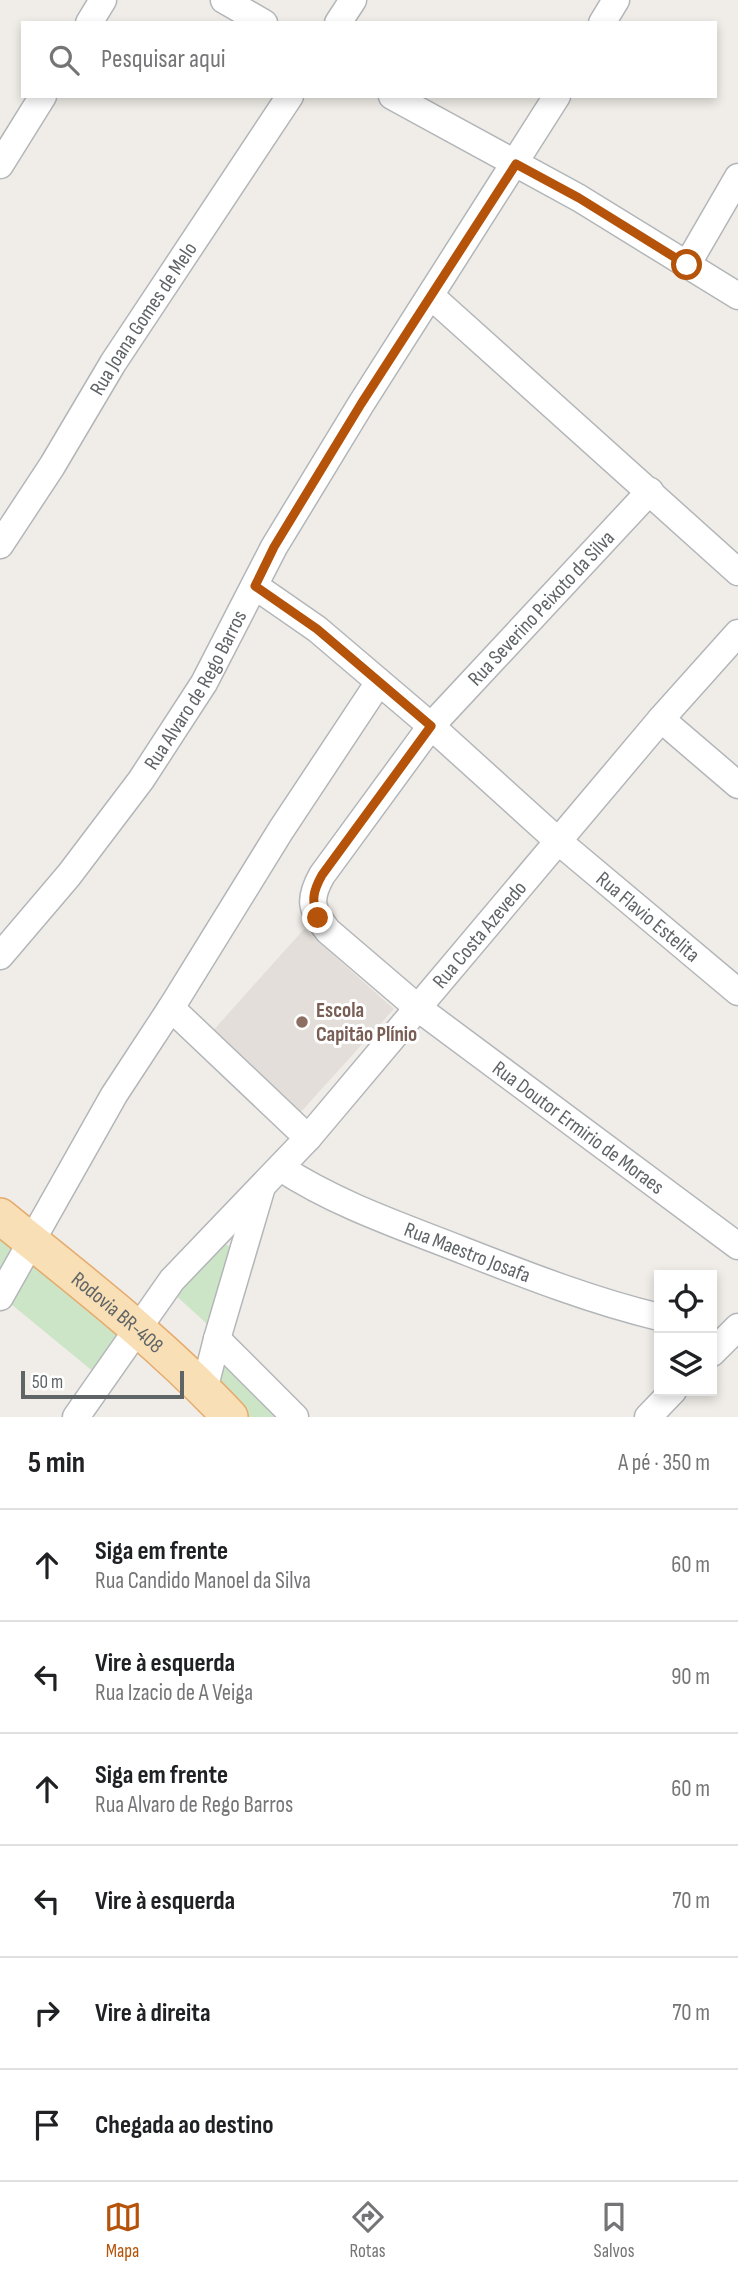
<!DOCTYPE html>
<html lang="pt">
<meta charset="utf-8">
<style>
:root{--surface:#fff;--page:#f6f6f6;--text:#202124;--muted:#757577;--line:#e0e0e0;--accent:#b45309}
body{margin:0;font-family:"Sofia Sans Condensed",sans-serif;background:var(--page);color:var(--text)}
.controls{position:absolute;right:21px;bottom:21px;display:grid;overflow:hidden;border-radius:0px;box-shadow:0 4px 10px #0003}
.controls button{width:63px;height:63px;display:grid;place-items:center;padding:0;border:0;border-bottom:2px solid var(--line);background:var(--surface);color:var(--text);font:35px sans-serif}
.scale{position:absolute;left:21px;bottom:18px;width:163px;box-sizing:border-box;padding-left:7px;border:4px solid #5f6467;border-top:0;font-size:19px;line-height:24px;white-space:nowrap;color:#5f6467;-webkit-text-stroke:5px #fff;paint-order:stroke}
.stop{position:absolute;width:21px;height:21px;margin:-16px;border:5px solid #b45309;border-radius:50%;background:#fff}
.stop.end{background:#b45309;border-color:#fff;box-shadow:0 2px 7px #0008}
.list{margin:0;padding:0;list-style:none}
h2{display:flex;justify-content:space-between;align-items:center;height:91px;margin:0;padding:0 28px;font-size:30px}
h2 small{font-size:23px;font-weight:400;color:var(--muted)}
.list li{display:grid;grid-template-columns:46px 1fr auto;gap:21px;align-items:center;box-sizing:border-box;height:112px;padding:0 28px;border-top:2px solid var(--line)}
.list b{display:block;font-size:26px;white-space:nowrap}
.list p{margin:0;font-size:23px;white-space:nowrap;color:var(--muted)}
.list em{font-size:23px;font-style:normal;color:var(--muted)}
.icon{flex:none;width:38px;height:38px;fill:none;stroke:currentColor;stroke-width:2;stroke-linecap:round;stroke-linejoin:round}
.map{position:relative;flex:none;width:738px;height:1417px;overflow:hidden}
.search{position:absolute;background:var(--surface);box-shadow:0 4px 10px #0003;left:21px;right:21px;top:21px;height:77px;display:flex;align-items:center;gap:18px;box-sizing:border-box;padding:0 24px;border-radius:0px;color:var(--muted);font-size:26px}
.sheet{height:763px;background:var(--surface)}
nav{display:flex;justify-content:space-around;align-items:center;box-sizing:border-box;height:98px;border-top:2px solid var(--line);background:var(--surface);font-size:19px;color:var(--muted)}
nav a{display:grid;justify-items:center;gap:4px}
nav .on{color:var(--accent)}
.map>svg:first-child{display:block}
.education{fill:#e3ded9}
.green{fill:#cde5c7}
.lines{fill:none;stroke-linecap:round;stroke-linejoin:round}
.minor-casing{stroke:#b3b6b9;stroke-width:29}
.major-casing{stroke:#e5aa6c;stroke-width:38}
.minor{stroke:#fff;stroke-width:26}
.major{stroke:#f8dfb5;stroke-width:35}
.route{stroke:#b45309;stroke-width:9}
.education-dot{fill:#8d6e63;stroke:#fff;stroke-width:2.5}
.labels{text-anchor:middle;stroke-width:6;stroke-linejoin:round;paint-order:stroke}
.street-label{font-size:21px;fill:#5f6467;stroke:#fff}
.education-label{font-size:21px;font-weight:bold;fill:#785e54;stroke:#fff;text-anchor:start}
</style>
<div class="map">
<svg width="738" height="1417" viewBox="0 0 738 1417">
<rect width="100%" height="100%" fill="#f0ede8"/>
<path class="education" d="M304,929l90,80 -95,105 -89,-80z"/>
<path class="green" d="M0,1217l130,105 -35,51 -95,-78z
M219,1240l11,7 -16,64 -7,13 -34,-31z
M217,1339l78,78h-65l-26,-27z"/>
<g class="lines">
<defs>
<g id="minor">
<path d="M224,0l40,23"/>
<path d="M89,23l14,-23"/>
<path d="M338,23l15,-23"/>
<path d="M602,23l14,-23"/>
<path d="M392,96l187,102 159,98"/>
<path d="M0,165l43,-69"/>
<path d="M687,265l51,-88"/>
<path d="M431,296l307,276"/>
<path id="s1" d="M650,491l-219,235 -109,149c-14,25 -11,34 6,56l90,77 320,238"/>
<path id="s2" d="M0,545l52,-79 61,-103 177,-267"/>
<path id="s3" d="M255,586l62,43 114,97 127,115 180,151"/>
<path d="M661,719l77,66"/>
<path id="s4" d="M0,956l69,-81 72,-95 63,-97 70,-136 87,-143 196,-308"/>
<path d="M171,1008l137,130"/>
<path id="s5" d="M281,1168c55,36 120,58 181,82 64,25 130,51 197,67"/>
<path d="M0,1297l114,-202 57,-87 110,-178 98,-148"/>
<path d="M217,1339l78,78"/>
<path d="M712,1353l26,-26"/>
<path d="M204,1390l13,-51 44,-149"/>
<path id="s6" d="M76,1417l96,-137 136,-142 353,-419 77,-86"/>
<path d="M648,1417l25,-26"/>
</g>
<g id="major">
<path id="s7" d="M0,1216c79,64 160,126 230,201"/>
</g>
</defs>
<use href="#minor" class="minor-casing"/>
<use href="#major" class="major-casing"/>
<use href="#minor" class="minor"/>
<use href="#major" class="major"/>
</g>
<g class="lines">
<path class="route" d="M318,918c-7,-17 -5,-27 4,-43l109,-149 -114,-97 -62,-43 19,-39 87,-143 155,-240 63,34 108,67"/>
</g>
<circle class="education-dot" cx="302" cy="1022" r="7"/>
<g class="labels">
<g class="street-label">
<text dy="7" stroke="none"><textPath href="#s2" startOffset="268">Rua Joana Gomes de Melo</textPath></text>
<text transform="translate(541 608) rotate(-47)" y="7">Rua Severino Peixoto da Silva</text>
<text dy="7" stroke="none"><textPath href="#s4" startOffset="331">Rua Alvaro de Rego Barros</textPath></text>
<text dy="7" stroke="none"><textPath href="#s3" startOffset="514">Rua Flavio Estelita</textPath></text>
<text dy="7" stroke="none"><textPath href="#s6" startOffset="630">Rua Costa Azevedo</textPath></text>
<text dy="7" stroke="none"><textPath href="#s1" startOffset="886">Rua Doutor Ermirio de Moraes</textPath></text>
<text dy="7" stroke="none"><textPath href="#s5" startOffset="205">Rua Maestro Josafa</textPath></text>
<text dy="7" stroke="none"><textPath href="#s7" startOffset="152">Rodovia BR-408</textPath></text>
</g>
<g class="education-label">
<text x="316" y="1017">Escola<tspan x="316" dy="24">Capitão Plínio</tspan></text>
</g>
</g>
</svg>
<div class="controls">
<button><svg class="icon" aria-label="locate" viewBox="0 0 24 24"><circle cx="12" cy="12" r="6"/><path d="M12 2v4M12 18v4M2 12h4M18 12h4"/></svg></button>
<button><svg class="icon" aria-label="layers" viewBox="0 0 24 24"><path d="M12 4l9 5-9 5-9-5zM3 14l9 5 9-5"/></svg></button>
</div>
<div class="scale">50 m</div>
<div class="stop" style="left:687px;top:265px"></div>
<div class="stop end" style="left:318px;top:918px"></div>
<div class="search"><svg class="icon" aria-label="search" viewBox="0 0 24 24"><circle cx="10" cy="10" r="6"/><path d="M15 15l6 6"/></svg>Pesquisar aqui</div>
</div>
<section class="sheet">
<h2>5 min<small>A pé · 350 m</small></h2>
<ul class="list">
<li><svg class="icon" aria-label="ahead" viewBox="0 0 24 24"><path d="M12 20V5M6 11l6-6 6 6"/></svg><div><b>Siga em frente</b><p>Rua Candido Manoel da Silva</p></div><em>60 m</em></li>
<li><svg class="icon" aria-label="left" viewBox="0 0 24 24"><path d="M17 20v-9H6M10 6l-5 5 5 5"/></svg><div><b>Vire à esquerda</b><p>Rua Izacio de A Veiga</p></div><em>90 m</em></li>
<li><svg class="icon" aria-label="ahead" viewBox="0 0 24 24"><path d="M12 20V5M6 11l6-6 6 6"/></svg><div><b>Siga em frente</b><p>Rua Alvaro de Rego Barros</p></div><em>60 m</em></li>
<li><svg class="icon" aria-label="left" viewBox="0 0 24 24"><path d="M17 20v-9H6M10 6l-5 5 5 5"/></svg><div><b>Vire à esquerda</b></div><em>70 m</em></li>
<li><svg class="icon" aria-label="right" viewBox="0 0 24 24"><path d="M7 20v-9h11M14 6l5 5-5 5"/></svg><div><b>Vire à direita</b></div><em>70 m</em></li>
<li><svg class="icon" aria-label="arrive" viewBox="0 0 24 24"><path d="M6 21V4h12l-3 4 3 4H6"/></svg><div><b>Chegada ao destino</b></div></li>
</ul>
</section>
<nav>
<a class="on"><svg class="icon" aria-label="map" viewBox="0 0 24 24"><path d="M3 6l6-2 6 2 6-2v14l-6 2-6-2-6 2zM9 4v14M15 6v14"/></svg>Mapa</a>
<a><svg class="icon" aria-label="directions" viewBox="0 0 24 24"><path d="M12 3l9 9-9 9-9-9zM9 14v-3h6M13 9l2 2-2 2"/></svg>Rotas</a>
<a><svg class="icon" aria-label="saved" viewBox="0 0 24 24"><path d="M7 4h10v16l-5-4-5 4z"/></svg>Salvos</a>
</nav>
